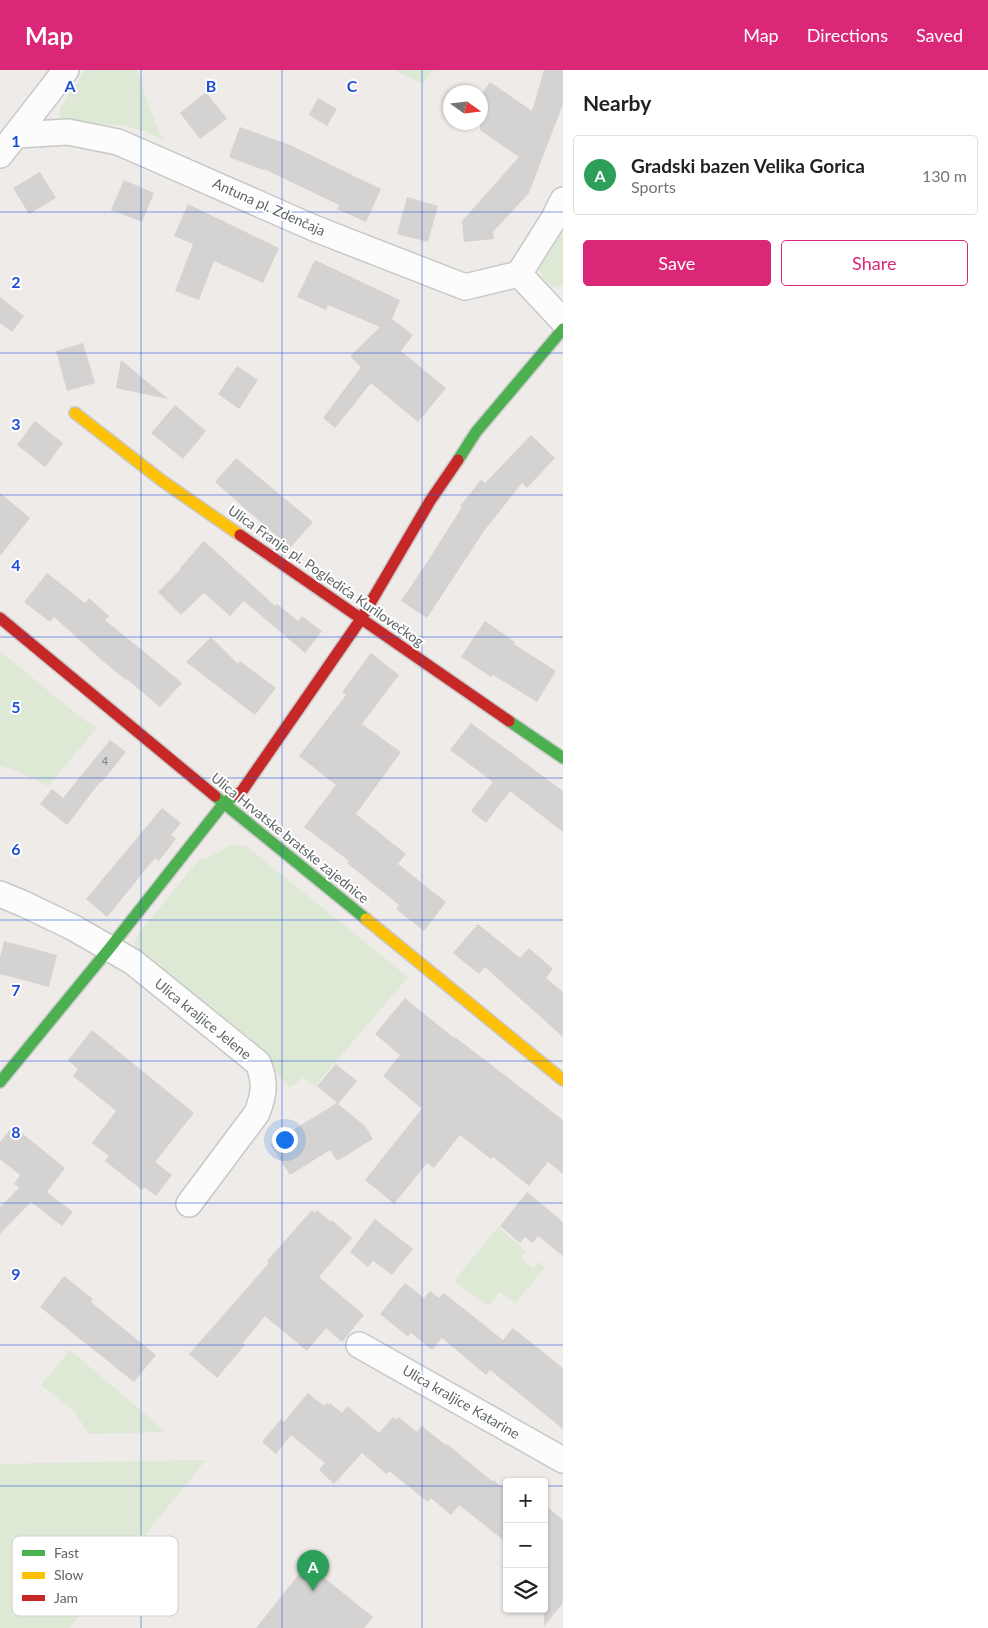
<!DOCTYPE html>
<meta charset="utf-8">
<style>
:root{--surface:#fff;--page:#f2f2f2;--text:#222;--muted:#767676;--line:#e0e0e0;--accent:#db2777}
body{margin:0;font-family:Lato,sans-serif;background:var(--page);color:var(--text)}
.controls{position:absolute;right:15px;bottom:15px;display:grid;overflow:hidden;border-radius:5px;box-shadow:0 1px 4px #0004}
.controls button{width:45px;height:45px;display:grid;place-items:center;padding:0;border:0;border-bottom:1px solid var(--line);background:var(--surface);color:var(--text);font:25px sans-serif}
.compass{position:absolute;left:443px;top:15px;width:45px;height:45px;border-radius:50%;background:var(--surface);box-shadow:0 1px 4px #0004;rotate:104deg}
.you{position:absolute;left:284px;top:1069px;width:18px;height:18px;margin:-12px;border:4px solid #fff;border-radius:50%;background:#1a73e8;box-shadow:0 0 0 8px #1a73e833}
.badge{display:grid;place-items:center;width:32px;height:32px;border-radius:50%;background:var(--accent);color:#fff;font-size:16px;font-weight:700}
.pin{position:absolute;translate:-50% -41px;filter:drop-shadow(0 1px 2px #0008)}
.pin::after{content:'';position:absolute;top:26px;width:18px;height:15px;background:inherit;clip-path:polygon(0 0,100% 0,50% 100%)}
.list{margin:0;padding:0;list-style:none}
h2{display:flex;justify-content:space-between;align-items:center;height:65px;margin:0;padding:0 20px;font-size:21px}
h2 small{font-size:16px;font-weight:400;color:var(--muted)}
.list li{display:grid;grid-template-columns:32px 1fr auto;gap:15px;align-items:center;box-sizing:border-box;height:80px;margin:0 10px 10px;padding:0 10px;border:1px solid var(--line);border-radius:5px}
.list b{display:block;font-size:19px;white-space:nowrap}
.list p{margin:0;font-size:16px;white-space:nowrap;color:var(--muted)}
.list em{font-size:16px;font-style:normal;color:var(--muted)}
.actions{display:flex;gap:10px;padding:15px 20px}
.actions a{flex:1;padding:11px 0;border:1px solid var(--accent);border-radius:5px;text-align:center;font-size:18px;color:var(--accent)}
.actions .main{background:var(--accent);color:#fff}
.icon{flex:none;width:28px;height:28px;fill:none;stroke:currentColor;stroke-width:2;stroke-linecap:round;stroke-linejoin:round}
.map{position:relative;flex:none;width:563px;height:1558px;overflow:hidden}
header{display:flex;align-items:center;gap:30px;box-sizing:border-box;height:70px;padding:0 25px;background:var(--accent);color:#fff}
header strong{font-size:24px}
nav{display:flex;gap:28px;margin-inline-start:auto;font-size:18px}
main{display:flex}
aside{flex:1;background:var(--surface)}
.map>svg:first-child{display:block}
.green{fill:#dde9d5}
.building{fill:#d5d2d2}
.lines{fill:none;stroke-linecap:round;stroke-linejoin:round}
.street-casing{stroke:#c7c8c8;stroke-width:28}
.fast-casing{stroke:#cac9c9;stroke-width:14}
.slow-casing{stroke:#cac9c9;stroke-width:14}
.jam-casing{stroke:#cac9c9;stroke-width:14}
.street{stroke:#fcfcfc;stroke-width:25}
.fast{stroke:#4caf50;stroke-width:11}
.slow{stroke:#ffc107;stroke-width:11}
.jam{stroke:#c62828;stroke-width:11}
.grid{fill:none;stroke:#1d4ed8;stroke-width:1;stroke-opacity:0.55}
.labels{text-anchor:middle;stroke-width:4;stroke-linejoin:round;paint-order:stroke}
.number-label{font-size:11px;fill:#7d8283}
.street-label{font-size:14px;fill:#5e6567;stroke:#fff}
.key{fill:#fff;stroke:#cfd1d1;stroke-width:1}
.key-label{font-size:14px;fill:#5e6567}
.grid-label{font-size:16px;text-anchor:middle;font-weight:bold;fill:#1d4ed8;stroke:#fff;stroke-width:4;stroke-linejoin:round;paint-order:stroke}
</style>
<header>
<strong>Map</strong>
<nav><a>Map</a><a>Directions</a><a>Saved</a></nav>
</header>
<main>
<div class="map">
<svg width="563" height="1558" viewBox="0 0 563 1558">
<rect width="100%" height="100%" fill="#eeebe9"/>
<path class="green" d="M85,0h52l13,40 13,30 -19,-9 -24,-6 -57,-3 -3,-5v-8z
M394,0h39l-10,14z
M563,150v66l-8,2c-6,-4 -14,-9 -15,-17 -2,-14 16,-39 23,-51z
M0,581l80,66 17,11 -49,58 -34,-16 -14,-4z
M237,775l9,1 162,131 -93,109 -12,-9 -13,11 -26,-29 -128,-110 -1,-6 4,-10 62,-76 5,2 23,-13z
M498,1157l28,24 -5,7 12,10 6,-6 6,5 -30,37 -15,-12 -12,14 -34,-25z
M70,1280l96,82 -77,2 -15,-23 -33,-26z
M206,1390l-137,168h-69v-164z"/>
<path class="building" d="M544,0h19v34l-34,89 -36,39 1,7 -30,3 -2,-21 57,-64 -39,-27v-34l10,-14 42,29z
M206,22l21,27 -27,20 -20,-26z
M318,28l19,11 -10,17 -18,-11z
M240,57l50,18 91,44 -15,33 -29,-13 2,-4 -75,-36 -1,1 -34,-13z
M40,102l16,26 -27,16 -16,-26z
M124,110l30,13 -12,29 -31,-12z
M407,127l31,9 -10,36 -31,-8z
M188,134l91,44 -16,35 -49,-22 -15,39 -24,-9 18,-47 -19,-8z
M315,190l85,40 -8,19 21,16 -12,16 45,37 -28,34 -47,-39 -36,45 -12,-10 38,-51 -11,-11 30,-29 -52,-22 -2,5 -29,-13z
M0,227l24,19 -12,16 -12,-9z
M83,273l12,40 -28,8 -11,-40z
M121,290l47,39 -52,-11z
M237,296l21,14 -19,29 -21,-15z
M175,335l31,26 -23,28 -32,-26z
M35,351l28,22 -18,24 -28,-22z
M531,365l24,23 -28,30 -5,-5 -38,48 -57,87 -26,-17 30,-45 31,-49 -2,-1 21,-26 4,3z
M236,388l77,64 -23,26 -75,-66z
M0,423l30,25 -30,38z
M204,471l71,65 2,-2 21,17 4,-5 20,15 -17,22 -61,-52 -14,15 -26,-23 -23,22 -23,-23 23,-23 -1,-1z
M47,503l38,30 4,-5 20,18 -4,4 77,63 -22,24 -33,-28 -1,1 -22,-18 -50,-45 -4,5 -26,-20z
M485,551l30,21 -1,2 42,27 -19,31 -44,-27 -2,2 -30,-20z
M211,567l27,27 2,-3 36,27 -21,27 -69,-53z
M371,583l28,22 -37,49 39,28 -45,62 50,40 -8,10 48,38 -22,29 -28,-22 3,-4 -52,-42 2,-2 -45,-34 32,-42 -37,-29 47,-61 -4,-3z
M471,653l92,68v41l-53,-41 -24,32 -15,-12 22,-29 -43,-32z
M110,670l16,12 -25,31 -1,-1 -33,43 -27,-21 12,-15 11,9z
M162,738l19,15 -10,12 5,4 -17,22 -4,-3 -48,59 -21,-18z
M478,854l42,34 9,-10 24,21 -7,9 17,14v45l-78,-70 -6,7 -26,-21z
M4,871l53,14 -8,32 -49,-13v-16z
M405,928l49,40 1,-1 108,83v54l-15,-12 -19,24 -36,-29 -2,2 -31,-24 -26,33 -7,-5 -33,41 -29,-24 59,-74 -3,2 -38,-32 17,-21 -25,-21z
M92,960l102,83 -39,49 17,13 -16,21 -12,-9 -2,3 -37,-29 4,-5 -17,-13 24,-32 -43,-35 5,-7 -10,-9z
M336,994l21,17 -19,23 27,22 8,13 -36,22 -7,-11 -40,25 -20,-31 67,-41 -20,-17z
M13,1056l52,42 -18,24 26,20 -11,14 -31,-24 -31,32v-27l19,-19 -5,-4 6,-9 -20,-16v-17z
M527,1122l36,30v34l-25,-20 -6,7 -7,-6 -5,6 -20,-17z
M312,1140l3,3 2,-3 14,12 1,-2 20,18 -33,39 45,38 -22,27 -16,-14 -19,23 -42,-35 -22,27 2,2 -28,33 -28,-24 80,-91 -2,-2z
M375,1149l38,30 -21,26 -19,-14 -5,6 -18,-15z
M64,1206l29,23 -2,3 65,53 -22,27 -94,-75z
M405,1213l19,15 6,-7 9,7 5,-5 59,47 10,-12 50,40v61l-73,-59 -4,5 -44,-37 -10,12 -21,-17 -3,4 -28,-23z
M308,1323l16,13 3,-3 2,2 1,-2 12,10 5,-7 32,27 14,-16 3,3 2,-3 19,15 5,-6 24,19 1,-1 45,37 1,-1 14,10v53l-48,-38 -8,10 -20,-17 -3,4 -39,-31 -3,3 -24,-21 -28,31 -15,-14 6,-7 -34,-28 -15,19 -14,-12 19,-23 3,3z
M544,1434l19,16v83l-19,23z
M307,1494l66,53 -9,11h-108z"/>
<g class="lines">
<defs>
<path id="street" d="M17,65l51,-3 50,10 198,87 149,58 54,-13
M0,85l66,-85
M563,130l-10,20 -34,54 44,47
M0,824l24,10 50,24 59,34 125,101c8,19 6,32 -1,50l-68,91
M359,1275l204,115"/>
<path id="fast" d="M458,390l18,-28 87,-103
M509,651l54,37
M215,726l151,123
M0,1012l109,-133 115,-146 12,-8"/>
<path id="slow" d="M75,343l86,67 79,55
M366,849l197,161"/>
<path id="jam" d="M240,465l269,186
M0,548l215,178
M236,725l6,-4 119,-172 69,-118 28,-41"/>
</defs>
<use href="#street" class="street-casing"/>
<use href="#fast" class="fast-casing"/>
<use href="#slow" class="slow-casing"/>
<use href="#jam" class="jam-casing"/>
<use href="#street" class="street"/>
<use href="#fast" class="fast"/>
<use href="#slow" class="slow"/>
<use href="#jam" class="jam"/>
</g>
<path class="grid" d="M141,0v1558M282,0v1558M422,0v1558M0,142h563M0,283h563M0,425h563M0,567h563M0,708h563M0,850h563M0,991h563M0,1133h563M0,1275h563M0,1416h507M544,1416h19"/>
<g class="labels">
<g class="number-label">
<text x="105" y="695">4</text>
</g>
<g class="street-label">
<text transform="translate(269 137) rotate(24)" y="5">Antuna pl. Zdenčaja</text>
<text transform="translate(326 506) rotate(35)" y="5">Ulica Franje pl. Pogledića Kurilovečkog</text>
<text transform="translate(290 768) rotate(39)" y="5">Ulica Hrvatske bratske zajednice</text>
<text transform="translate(203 949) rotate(39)" y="5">Ulica kraljice Jelene</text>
<text transform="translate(461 1332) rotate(30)" y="5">Ulica kraljice Katarine</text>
</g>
</g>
<rect x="12" y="1466" width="166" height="80" rx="8" class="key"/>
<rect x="22" y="1480" width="23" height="6" fill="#4caf50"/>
<rect x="22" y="1502" width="23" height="7" fill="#ffc107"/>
<rect x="22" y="1525" width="23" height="6" fill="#c62828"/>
<g class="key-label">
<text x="54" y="1488">Fast</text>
<text x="54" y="1510">Slow</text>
<text x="54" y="1533">Jam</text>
</g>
<g class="grid-label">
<text x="70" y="22">A</text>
<text x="211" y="22">B</text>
<text x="352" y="22">C</text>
<text x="16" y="77">1</text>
<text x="16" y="218">2</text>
<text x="16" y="360">3</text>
<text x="16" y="501">4</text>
<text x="16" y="643">5</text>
<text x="16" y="785">6</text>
<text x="16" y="926">7</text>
<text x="16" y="1068">8</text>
<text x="16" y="1210">9</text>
</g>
</svg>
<div class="controls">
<button>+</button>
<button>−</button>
<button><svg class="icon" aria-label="layers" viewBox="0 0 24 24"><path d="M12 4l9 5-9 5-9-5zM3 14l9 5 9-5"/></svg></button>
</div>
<svg class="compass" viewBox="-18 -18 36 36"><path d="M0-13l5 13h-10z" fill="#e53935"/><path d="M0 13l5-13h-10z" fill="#767676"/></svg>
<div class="you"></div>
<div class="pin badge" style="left:313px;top:1521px;background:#2e9e5b">A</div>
</div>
<aside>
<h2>Nearby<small></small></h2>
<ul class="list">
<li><span class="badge" style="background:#2e9e5b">A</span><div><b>Gradski bazen Velika Gorica</b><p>Sports</p></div><em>130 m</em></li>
</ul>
<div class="actions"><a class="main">Save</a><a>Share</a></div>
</aside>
</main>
